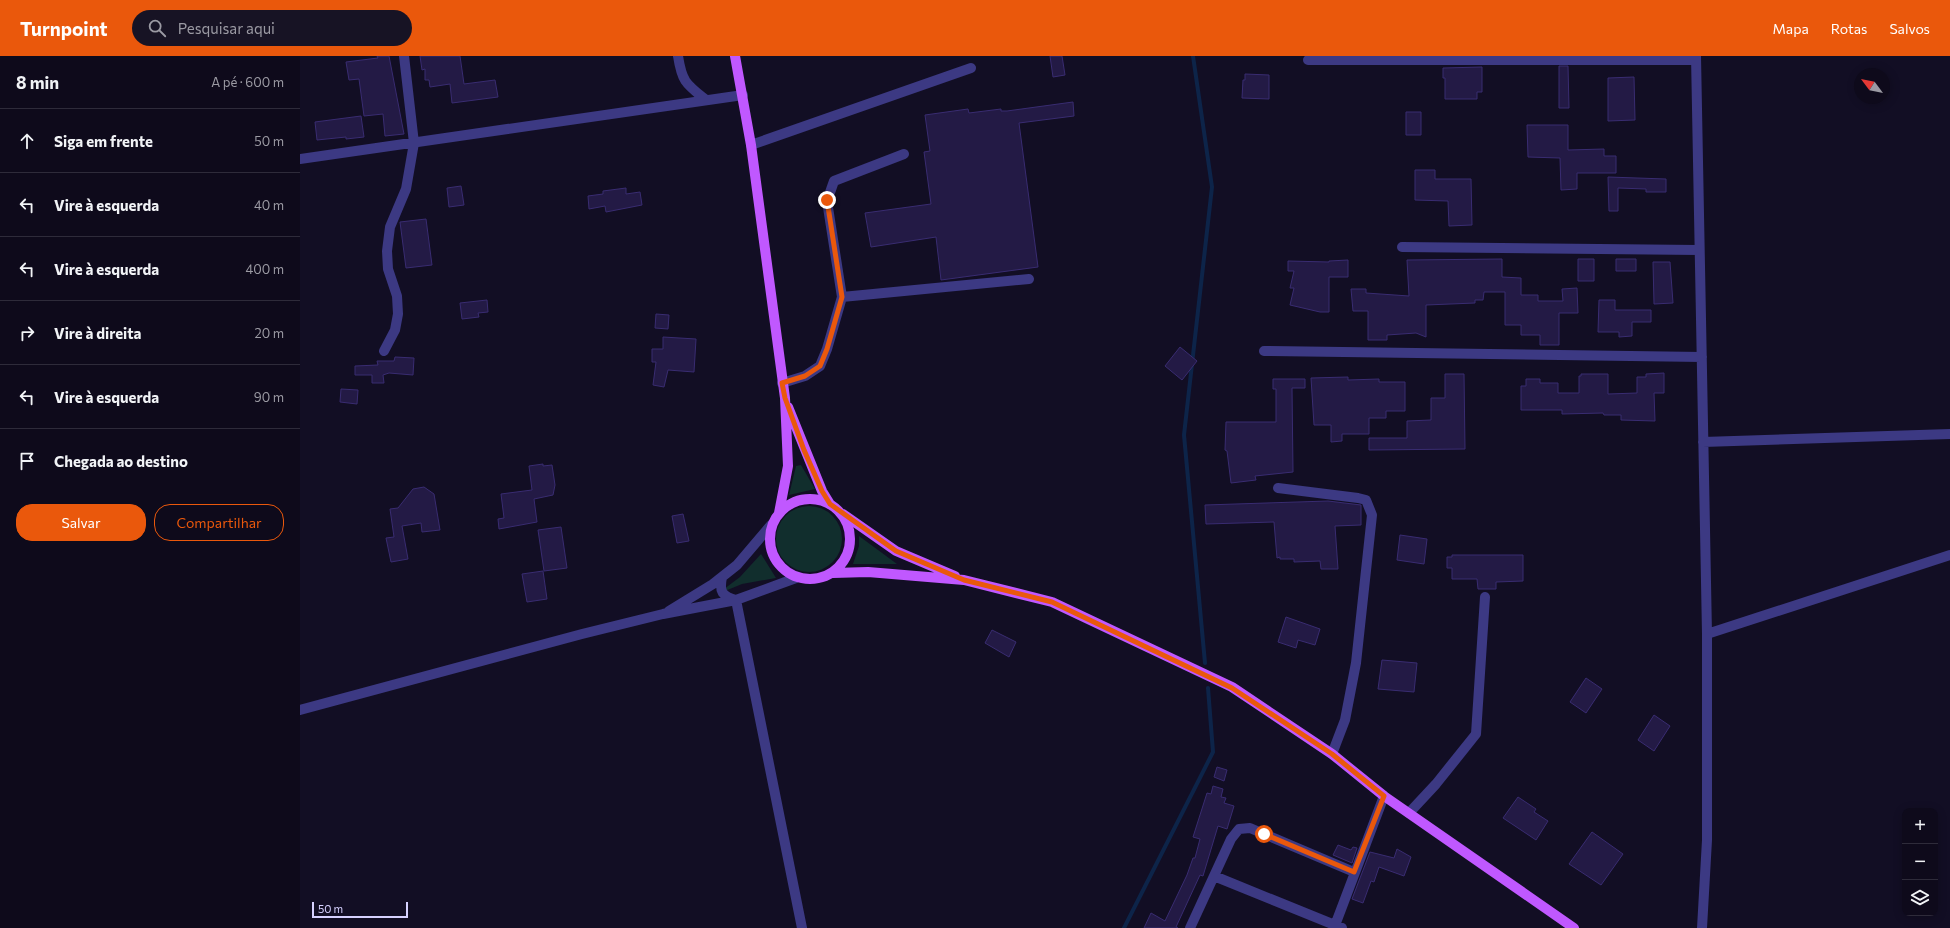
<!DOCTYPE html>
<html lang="pt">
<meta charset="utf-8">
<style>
:root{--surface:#0e0a1b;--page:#171324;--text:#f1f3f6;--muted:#9b9aa3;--line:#2e2b3a;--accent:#ea580c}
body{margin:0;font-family:Commissioner,sans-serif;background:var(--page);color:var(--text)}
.controls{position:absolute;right:12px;bottom:12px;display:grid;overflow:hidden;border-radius:8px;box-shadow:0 2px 10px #0003}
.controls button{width:36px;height:36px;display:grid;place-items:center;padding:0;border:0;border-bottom:1px solid var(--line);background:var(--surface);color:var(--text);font:20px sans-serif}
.compass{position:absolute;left:1554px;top:12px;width:36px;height:36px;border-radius:50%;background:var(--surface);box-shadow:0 2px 10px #0003;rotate:302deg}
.scale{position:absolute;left:12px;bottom:10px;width:96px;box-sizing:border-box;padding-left:4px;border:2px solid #d6d1ff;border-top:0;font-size:11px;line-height:14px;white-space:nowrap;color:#d6d1ff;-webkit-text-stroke:3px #120e24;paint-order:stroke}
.stop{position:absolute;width:12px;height:12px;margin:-9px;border:3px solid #ea580c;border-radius:50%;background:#fff}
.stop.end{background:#ea580c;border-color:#fff;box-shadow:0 1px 4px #0008}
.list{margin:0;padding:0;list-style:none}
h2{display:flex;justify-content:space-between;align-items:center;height:52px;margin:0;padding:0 16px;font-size:17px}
h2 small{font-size:13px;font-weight:400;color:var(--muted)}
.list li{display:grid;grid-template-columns:26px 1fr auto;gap:12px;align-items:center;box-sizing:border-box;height:64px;padding:0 16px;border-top:1px solid var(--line)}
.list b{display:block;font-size:15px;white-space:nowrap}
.list em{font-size:13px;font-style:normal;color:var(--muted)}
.actions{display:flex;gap:8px;padding:12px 16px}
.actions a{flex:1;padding:9px 0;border:1px solid var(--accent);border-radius:16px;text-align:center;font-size:14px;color:var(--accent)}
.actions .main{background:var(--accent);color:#fff}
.icon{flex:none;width:22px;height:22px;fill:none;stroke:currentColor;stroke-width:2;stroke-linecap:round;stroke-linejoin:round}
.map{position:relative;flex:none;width:1650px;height:872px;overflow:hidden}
header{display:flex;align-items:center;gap:24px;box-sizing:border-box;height:56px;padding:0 20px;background:var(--accent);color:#fff}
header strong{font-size:19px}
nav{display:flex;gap:22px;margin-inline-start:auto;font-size:14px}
.search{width:280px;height:36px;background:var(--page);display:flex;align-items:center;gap:10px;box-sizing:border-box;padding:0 14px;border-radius:22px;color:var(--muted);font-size:15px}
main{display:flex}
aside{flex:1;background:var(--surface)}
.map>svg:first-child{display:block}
.green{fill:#112e2d}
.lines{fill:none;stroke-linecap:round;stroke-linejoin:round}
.stream{stroke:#0d2449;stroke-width:4}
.building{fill:#231a45;stroke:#392c71}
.minor{stroke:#3c3983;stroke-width:10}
.major{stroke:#c058ff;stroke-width:10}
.route{stroke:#ea580c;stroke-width:5}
</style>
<header>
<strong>Turnpoint</strong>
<div class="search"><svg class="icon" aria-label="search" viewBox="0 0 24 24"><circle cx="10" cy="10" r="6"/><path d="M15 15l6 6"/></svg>Pesquisar aqui</div>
<nav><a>Mapa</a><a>Rotas</a><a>Salvos</a></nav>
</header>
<main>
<aside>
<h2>8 min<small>A pé · 600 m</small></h2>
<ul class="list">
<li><svg class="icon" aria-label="ahead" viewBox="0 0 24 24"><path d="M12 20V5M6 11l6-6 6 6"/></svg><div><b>Siga em frente</b></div><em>50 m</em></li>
<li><svg class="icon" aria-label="left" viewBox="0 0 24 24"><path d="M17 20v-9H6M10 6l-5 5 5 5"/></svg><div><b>Vire à esquerda</b></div><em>40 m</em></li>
<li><svg class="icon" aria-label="left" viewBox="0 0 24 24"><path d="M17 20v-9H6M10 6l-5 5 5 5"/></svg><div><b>Vire à esquerda</b></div><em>400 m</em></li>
<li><svg class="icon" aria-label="right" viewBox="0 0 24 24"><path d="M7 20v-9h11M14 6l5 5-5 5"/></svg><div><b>Vire à direita</b></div><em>20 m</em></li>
<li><svg class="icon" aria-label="left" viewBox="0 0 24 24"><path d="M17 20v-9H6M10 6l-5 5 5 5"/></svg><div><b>Vire à esquerda</b></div><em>90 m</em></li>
<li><svg class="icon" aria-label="arrive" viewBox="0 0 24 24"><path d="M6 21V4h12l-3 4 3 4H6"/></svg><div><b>Chegada ao destino</b></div></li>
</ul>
<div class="actions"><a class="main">Salvar</a><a>Compartilhar</a></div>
</aside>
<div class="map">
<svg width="1650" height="872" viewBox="0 0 1650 872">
<rect width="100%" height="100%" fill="#120e24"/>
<path class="green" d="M501,409l14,24 -26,6 7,-29z
M476 483a33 33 0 1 1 66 0a33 33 0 1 1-66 0Z
M559,480l38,28h-44l6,-18z
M461,498l15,24 -34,6 -17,7 -1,-2 16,-12z"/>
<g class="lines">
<path class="stream" d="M893,0l19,131 -28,248 21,228
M824,872l89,-176 -5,-64"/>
</g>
<path class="building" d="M77,0h12l15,78 -19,2 -2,-22 -19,2 -5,-37 -10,1 -3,-18 32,-4z
M120,0h40l4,28 31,-4 3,17 -46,6 -2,-19 -20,3 -1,-7h-4v-11l-3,1z
M750,0h12l3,19 -12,2z
M1259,10h9l1,42h-10z
M1182,11v25h-5v7h-32v-21h-2v-10z
M945,18l24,1v24l-27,-1 1,-18h2z
M1334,21l1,43 -27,1v-43z
M773,46l1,14 -55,7 19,144 -97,13 -5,-43 -65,10 -6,-34 66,-9 -7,-52 6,-1 -5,-36 43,-6 1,4 32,-4v2h6z
M1106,56h15v23h-15z
M61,60l3,21 -18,2v-2l-29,3 -2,-18z
M1227,69h41v25l36,-1v7h12v17h-39v16l-16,1 -1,-32 -32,-1z
M1115,114h20v9h36l1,46 -23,1 -1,-25 -33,-1z
M1308,121l58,2v13h-20v-3l-28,-1v23h-9z
M161,130l3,19 -15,2 -2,-19z
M326,132v6l14,-2 2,13 -36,7 -1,-6 -16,3 -1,-13 15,-2v-3z
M126,163l6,46 -26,3 -6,-46z
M1202,203v18l19,1v17h17v6h25l-1,-12 15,-1 1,25h-19v32h-19v-10h-19v-10h-16v-33h-21l-1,8h-8v3l-49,2v32l-10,-4 -29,2v5h-19v-29h-15l-2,-22h15v4l43,3 -2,-36z
M1278,203h16v22h-16z
M1316,203h20v12h-20z
M1048,204v17h-19v35h-9l-30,-7 4,-17h-4l4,-17h-6v-10l41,1v-1z
M1353,206h17l3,41 -19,1z
M187,244l1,12 -10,1 1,4 -17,2 -2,-16z
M1299,244h16v10h36v12h-19v14l-13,1v-5h-21z
M356,258l13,1 -1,14 -13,-1z
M363,281l33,2 -2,33 -26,-2 -4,17 -11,-2 3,-23h-4v-13h11z
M880,291l17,14 -15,19 -17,-14z
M95,301l19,1 -1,17 -24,-2 -6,2 1,8h-12v-8h-17v-9l23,-1 -1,-4h17z
M1364,317v20h-10l1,28 -34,-1v-5h-17l-1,-2 -41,1v-4h-41v-24h5v-7h14v4h18v10h21v-17h2v-2h27v20l29,-1v-16h9v-3z
M1145,318h19l1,75 -96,1v-12h38v-17l24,-1v-22h14z
M1048,321v3l31,-1v3h26v29h-19v7h-17v16h-27v7l-11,1v-17h-17l-3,-47z
M973,323h32v9h-13l1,84 -38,4 1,4 -25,3 -4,-32 -2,-1 1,-28h50v-33h-3z
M41,333l17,1 -1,14 -17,-2z
M243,408v2l9,-1 3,20 -2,10 -19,4 3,23 -38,7 -1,-10 6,-1 -3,-24 31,-4 -3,-24z
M124,431l10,7 6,36 -18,2 -1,-9 -19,3 6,33 -17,3 -5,-24 8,-1 -4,-28 8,-1 15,-19z
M1028,445l33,4v20l-26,1 3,43h-17l-1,-8 -26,1v-3h-14v-2l-3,1 -3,-36 -68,2 -1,-19z
M383,458l6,27 -12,2 -5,-27z
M261,471l6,41 -23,3 -6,-41z
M1100,479l27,4 -3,25 -27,-4z
M1152,499h71v26l-27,1v7h-18l-1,-10h-25v-11h-5v-11h5z
M243,515l4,28 -20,3 -5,-28z
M986,561l34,12 -5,16 -17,-5 -2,8 -18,-6z
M692,574l24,12 -7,15 -24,-14z
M1082,604l35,3 -3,29 -36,-3z
M1286,622l16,11 -16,24 -16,-11z
M1354,659l16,11 -16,25 -16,-11z
M917,711l10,3 -3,11 -10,-4z
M913,730l10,3 -2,8 5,1 -2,5 10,3 -7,23 -9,-3 -15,50 -3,-1 -24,52 2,1h-34l7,-15 14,8 22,-46 6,-17h2l5,-19 -7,-2 14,-44 4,1z
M1218,741l18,12 -2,3 14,9 -12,19 -33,-22z
M1292,776l31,22 -22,31 -32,-21z
M1038,789l13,5 2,-3 4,1 -5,15 -19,-8z
M1097,793l14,8 -7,19 -25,-9 -5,15 -3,-1 -8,22 -11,-4 18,-47 24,6z"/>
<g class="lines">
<path class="minor" d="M378,0c4,26 8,28 28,44
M1396,0l11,578v206l-5,88
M1008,4h388
M451,89l220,-77
M0,103l443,-64
M1102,191l297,3
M542,241l187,-18
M84,295l11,-21 3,-16 -1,-18 -9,-27 -1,-18 3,-24 16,-38 8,-46 -10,-87
M964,295l438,6
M482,327l23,-7 15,-10 7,-17 15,-52 -15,-96 7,-20 70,-27
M1403,386l247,-8
M978,432l80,10 8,2 6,15 -16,148 -11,57 -13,34
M422,521c-3,15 0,19 14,23l66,328
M369,555l44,-27 24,-19 34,-40
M1407,578l243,-79
M0,654l282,-76 81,-20 73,-14 60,-22
M1109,757l27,-29 40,-50 9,-137
M914,820l128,52
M890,872l41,-89 8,-10 11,-1 104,44
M1034,872l50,-132"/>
<path class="major" d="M435,0l16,89 34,253 3,68 -9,47
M488,351l34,84 8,13
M470 483a40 40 0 1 1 80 0a40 40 0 1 1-80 0Z
M543,458l53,37 59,25
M533,517l35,-1 96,8 88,22 180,85 100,67 52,42 190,132"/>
</g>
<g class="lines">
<path class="route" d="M527,144l15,97 -15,52 -7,17 -15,10 -23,7 3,15 19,52 18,41 8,13 66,47 68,29 88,22 180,86 100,66 52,42 -30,76 -90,-38"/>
</g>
</svg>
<div class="controls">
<button>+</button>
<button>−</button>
<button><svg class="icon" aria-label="layers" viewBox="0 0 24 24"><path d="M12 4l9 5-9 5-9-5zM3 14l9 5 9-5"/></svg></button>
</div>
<svg class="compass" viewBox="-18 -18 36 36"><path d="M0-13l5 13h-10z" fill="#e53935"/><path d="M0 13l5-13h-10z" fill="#9b9aa3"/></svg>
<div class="scale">50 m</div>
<div class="stop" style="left:964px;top:778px"></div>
<div class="stop end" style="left:527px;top:144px"></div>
</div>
</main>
